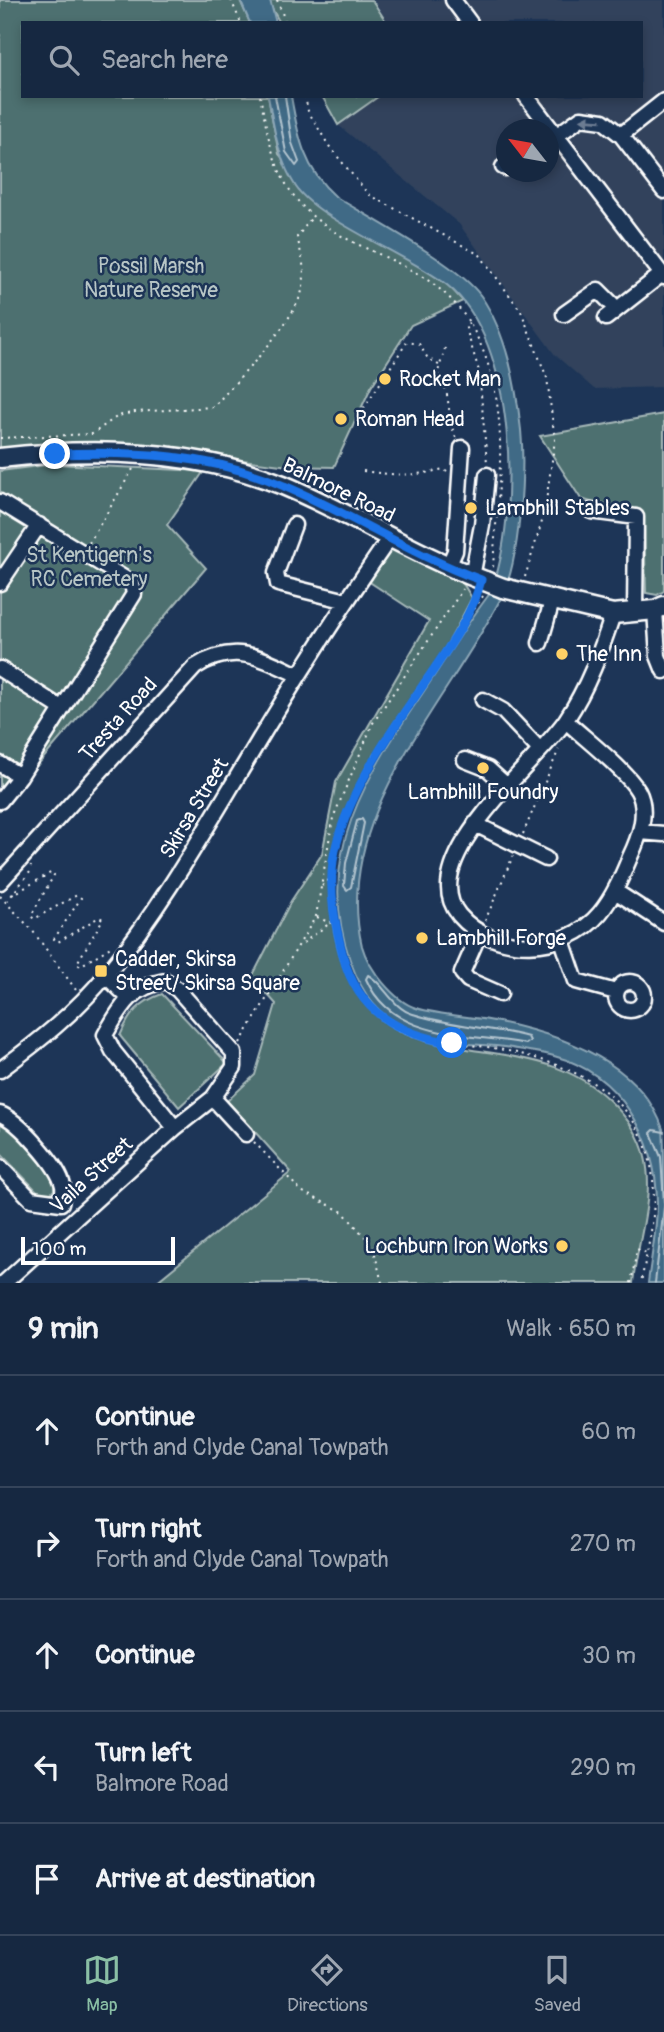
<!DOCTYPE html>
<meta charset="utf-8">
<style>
:root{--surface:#162841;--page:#1f3048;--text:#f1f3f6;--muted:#9ea6b1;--line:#35445a;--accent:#8abfa5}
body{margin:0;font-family:Pangolin,sans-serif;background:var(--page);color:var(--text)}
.compass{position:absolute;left:496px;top:119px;width:63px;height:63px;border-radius:50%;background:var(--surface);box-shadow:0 4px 10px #0003;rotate:301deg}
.scale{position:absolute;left:21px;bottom:18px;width:154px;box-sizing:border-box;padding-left:7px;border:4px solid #fff;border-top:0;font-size:19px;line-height:24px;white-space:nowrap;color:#fff;-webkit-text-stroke:5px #1d3557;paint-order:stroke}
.stop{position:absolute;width:21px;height:21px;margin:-16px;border:5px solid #1a73e8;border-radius:50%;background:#fff}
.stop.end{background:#1a73e8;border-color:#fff;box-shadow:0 2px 7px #0008}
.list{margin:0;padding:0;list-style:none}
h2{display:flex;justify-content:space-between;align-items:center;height:91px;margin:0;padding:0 28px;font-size:30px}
h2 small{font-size:23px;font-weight:400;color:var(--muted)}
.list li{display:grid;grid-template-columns:46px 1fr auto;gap:21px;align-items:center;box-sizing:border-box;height:112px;padding:0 28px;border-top:2px solid var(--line)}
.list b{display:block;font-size:26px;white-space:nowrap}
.list p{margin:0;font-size:23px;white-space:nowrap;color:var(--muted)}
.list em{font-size:23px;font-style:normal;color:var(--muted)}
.icon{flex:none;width:38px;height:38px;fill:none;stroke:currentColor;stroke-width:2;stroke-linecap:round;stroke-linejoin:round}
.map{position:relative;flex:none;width:664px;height:1283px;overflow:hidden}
.search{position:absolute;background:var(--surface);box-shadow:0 4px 10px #0003;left:21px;right:21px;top:21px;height:77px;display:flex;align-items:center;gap:18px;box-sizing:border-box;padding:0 24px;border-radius:0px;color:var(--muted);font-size:26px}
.sheet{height:651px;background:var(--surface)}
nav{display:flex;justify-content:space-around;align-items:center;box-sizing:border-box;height:98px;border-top:2px solid var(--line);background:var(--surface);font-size:19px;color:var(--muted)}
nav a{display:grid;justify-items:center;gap:4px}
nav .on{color:var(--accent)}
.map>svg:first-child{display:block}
.built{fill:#30425c;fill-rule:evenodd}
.green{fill:#4e7070;stroke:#a6b8b8;stroke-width:2}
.water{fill:#406b86;stroke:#8ca6b6;stroke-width:2}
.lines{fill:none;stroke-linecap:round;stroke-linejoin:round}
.shore{stroke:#b3c4cf;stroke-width:2}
.minor-casing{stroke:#fff;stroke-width:19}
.major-casing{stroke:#fff;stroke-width:23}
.path{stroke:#fff;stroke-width:2;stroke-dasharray:2 5;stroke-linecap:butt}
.minor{stroke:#1d3557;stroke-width:14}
.major{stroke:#1d3557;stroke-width:18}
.major-bridge-casing{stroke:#fff;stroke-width:23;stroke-linecap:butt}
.major-bridge{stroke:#1d3557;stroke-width:18}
.oneway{fill:#6c7c92}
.route{stroke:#1a73e8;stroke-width:9}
.poi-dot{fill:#ffd166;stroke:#1d3557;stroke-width:2.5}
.labels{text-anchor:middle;stroke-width:5;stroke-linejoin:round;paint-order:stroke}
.park-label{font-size:21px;fill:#b8c6c6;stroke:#1d3557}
.poi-label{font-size:21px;fill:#fff;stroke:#1d3557;text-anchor:start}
.street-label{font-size:21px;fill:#fff;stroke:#1d3557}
</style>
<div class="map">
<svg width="664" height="1283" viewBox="0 0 664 1283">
<rect width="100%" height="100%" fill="#1d3557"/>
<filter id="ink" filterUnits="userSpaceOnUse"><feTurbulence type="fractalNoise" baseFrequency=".0143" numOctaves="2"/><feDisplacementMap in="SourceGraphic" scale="14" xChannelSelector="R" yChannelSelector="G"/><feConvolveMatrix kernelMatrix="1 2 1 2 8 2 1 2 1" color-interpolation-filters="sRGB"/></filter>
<g filter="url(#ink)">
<path class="built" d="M374,0h290v387l-70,2 -39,-34 -96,-131 -121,-99 41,-29h262v-73h-253zM506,130h42v42h-42z"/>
<path class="green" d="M0,0h240l10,23h-227v73h245l11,58 55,64 78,42 37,26 14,15 -52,24 -40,62 -37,80 -45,-1 -142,-18 -147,8z
M267,0h105l15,23h-107z
M322,96h57l-41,29z
M664,414v177l-7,4 -11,-2 -2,-75 -63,-19 -41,-63z
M54,464l150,7 -37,54 39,43 -206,241v-338z
M389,544l73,38 10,16c-11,20 -21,42 -33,61 -38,56 -79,108 -100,173 -12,39 -11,76 -1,115 39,148 183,68 271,153 17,16 31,34 36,57 10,41 -8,85 -12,126h-478l136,-111 -64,-71 28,-26 21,-71 -24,-27 39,-76 31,-47 14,-72 93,-161 -64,-42z
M162,994l65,69 -48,44 -59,-71c9,-22 19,-34 42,-42z
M4,1120l50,58v12l-5,6 -8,-1 -41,-42v-32z"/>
<path class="water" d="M240,0h30l6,23h-26z
M268,96h23c7,41 13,73 45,101 36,22 123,68 145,99 26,38 35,89 40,134 4,41 -1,130 -19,166 -54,107 -171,221 -140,350 6,22 32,55 54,62 27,8 56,8 83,14 63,13 141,40 164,107 1,11 1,29 1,41 0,38 0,75 0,113h-16c3,-26 9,-53 9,-79 0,-65 -36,-130 -103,-148 -14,-4 -28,-5 -42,-8 -31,-5 -70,-2 -99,-15 -34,-14 -51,-39 -63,-73 -37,-106 18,-186 76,-272 21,-32 41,-65 65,-96 29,-77 27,-251 -44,-307 -37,-29 -129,-65 -151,-98 -18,-27 -22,-59 -28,-91z"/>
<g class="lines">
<path class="shore" d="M275,96l11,56 10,14 3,-4 -7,-19 -7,-47
M362,819l2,4 -13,64 -4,3 -3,-4 2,-23 11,-42z
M368,975c16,8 24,33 45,39 37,12 77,13 115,23l2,4 -4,3c-56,-11 -133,-3 -160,-65z
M664,1132l-10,-2 -3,3 10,24 3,46
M655,1283l9,-76"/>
<defs>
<path id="minor" d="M453,0l17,23
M526,96l138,181
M621,135l43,56
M556,136l25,-18 22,3 18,14 43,-34
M503,167l3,1
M564,314l34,-24 19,19
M606,318l56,-44
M0,502l132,81 2,11 -114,182 -20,25
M591,511l45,6 -1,95
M294,525l-18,48 2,11 69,17
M448,567l7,-16 7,-103
M472,577l10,-52 5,-50
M0,583l39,-58
M655,610l3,46 6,15
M540,643l13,-45
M0,669l61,39
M483,700l20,11 37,39
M566,721c18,17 60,49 72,70 11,21 1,47 -8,66 -8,19 -16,39 -30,56 -34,41 -106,43 -141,2 -46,-55 79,-153 107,-195 22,-33 35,-69 47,-106
M465,760l23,9 20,18
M0,764l20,12
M475,824l71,35
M640,832l24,2
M0,882l195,-215c39,-25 65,-10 103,8
M615,891l49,32
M480,932l-18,41 6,7 32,14
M562,940l14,41 40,11
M106,976l22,21
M616 996a14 14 0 1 1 28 0a14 14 0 1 1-28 0Z
M0,1070c38,-28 76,-58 106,-95 54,-66 96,-140 140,-213 45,-76 92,-150 143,-223
M213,1098l33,36
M0,1114c19,7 59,52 63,72 1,5 -1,12 -2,17
M0,1167l31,32 30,4
M4,1283l171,-155 38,-30 21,-31v-14l-56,-63 -12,-9c-34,5 -45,26 -61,54l8,16 62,77"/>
<path id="major" d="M0,458c94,-11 194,-9 283,27 69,29 132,70 202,96
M503,588l110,26 42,-4 9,-4"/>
</defs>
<use href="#minor" class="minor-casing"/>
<use href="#major" class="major-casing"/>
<path class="path" d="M231,0l10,23
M277,0l9,23
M260,96c7,34 12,71 34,100 49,66 143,54 184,143 35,74 19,151 15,229
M305,96l3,15 21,35 39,48 112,61 41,56 26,67 8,62 -11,75 -19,62
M469,323l-4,2 14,46 8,92
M445,348l-7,24c14,20 8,45 18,66
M356,420l51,-78 12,2 8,13 13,9
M0,438l92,-4 26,-18 17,-4 78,-5c23,-25 86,-89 90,-121 3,-16 -2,-33 -6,-49l16,-21
M363,471c29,4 51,6 80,-2l4,3
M89,543l44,-74
M483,596c-46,68 -140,187 -150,267 -4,31 1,59 9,89 8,33 31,67 63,80 30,13 63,11 94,17 93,19 163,59 154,166 -2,23 -8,45 -12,68
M464,624l12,-30
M523,834l36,-85
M322,886l9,-8
M12,895l40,-23 2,3 -23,41 3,3 43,-24 4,3 -27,41 4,3 41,-25 4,2 -26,44 3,3 32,-20
M0,896l32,34 44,60
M7,901l23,-29 1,-6
M317,917l13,6 3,-4
M485,921l28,-65
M303,943l27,-20
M240,1043l76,-127 17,-98 40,-95 90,-134
M254,1142l47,49 42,21 30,34 9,37
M631,1283l6,-34 9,4"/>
<use href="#minor" class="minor"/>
<use href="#major" class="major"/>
<defs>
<path id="major-bridge" d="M485,581l18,7"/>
</defs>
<use href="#major-bridge" class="major-bridge-casing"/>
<use href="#major-bridge" class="major-bridge"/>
</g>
<defs><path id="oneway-solid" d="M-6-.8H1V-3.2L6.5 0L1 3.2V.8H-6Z" transform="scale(1.75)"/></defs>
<use class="oneway" href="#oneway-solid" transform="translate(591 120) rotate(-176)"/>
</g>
<g class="lines" filter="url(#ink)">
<path class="route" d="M55,454c78,-3 157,0 229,32 67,28 128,69 197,94 -9,36 -32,67 -53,98 -36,52 -85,120 -95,183 -4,33 2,64 10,95 15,56 56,79 109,87"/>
</g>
<g class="poi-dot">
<circle cx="385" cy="379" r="7"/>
<circle cx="341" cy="419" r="7"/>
<circle cx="471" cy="508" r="7"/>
<circle cx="562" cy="654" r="7"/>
<circle cx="483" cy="768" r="7"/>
<circle cx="422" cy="938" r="7"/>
<rect x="94" y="964" width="14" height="14" rx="3.5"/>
<circle cx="562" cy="1246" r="7"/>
</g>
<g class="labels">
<g class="park-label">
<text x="151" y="273">Possil Marsh<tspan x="151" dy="24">Nature Reserve</tspan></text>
<text x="89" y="562">St Kentigern's<tspan x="89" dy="24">RC Cemetery</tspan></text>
</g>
<g class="poi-label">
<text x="399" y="386">Rocket Man</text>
<text x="355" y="426">Roman Head</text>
<text x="485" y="515">Lambhill Stables</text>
<text x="576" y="661">The Inn</text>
<text x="483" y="799" text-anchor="middle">Lambhill Foundry</text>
<text x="436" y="945">Lambhill Forge</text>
<text x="115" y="966">Cadder, Skirsa<tspan x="115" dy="24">Street/ Skirsa Square</tspan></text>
<text x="548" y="1253" text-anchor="end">Lochburn Iron Works</text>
</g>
<g class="street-label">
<text transform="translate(339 490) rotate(26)" y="7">Balmore Road</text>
<text transform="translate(118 719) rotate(-48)" y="7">Tresta Road</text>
<text transform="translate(194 808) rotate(-59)" y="7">Skirsa Street</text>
<text transform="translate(91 1175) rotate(-42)" y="7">Vaila Street</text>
</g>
</g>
</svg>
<svg class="compass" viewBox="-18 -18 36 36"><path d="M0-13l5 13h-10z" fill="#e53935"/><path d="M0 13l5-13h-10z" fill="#9ea6b1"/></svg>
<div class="scale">100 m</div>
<div class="stop" style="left:452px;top:1043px"></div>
<div class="stop end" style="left:55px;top:454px"></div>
<div class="search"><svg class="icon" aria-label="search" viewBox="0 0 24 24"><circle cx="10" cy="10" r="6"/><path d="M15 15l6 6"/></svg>Search here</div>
</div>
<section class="sheet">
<h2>9 min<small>Walk · 650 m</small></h2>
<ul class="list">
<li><svg class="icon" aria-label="ahead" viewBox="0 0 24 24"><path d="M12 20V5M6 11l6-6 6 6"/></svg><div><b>Continue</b><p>Forth and Clyde Canal Towpath</p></div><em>60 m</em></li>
<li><svg class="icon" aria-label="right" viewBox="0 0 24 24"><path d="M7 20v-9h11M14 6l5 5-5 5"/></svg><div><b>Turn right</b><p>Forth and Clyde Canal Towpath</p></div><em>270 m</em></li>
<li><svg class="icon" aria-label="ahead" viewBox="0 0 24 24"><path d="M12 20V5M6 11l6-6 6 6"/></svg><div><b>Continue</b></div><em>30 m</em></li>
<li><svg class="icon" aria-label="left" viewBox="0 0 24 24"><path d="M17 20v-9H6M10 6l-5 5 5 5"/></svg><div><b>Turn left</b><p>Balmore Road</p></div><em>290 m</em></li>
<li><svg class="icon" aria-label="arrive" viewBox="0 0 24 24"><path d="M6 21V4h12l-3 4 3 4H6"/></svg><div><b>Arrive at destination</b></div></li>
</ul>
</section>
<nav>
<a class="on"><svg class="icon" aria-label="map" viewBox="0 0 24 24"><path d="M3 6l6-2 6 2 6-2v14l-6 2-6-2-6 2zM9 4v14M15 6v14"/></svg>Map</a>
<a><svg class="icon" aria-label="directions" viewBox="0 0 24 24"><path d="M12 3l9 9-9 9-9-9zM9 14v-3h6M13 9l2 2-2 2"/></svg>Directions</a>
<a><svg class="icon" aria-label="saved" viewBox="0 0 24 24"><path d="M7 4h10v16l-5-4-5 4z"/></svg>Saved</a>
</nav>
